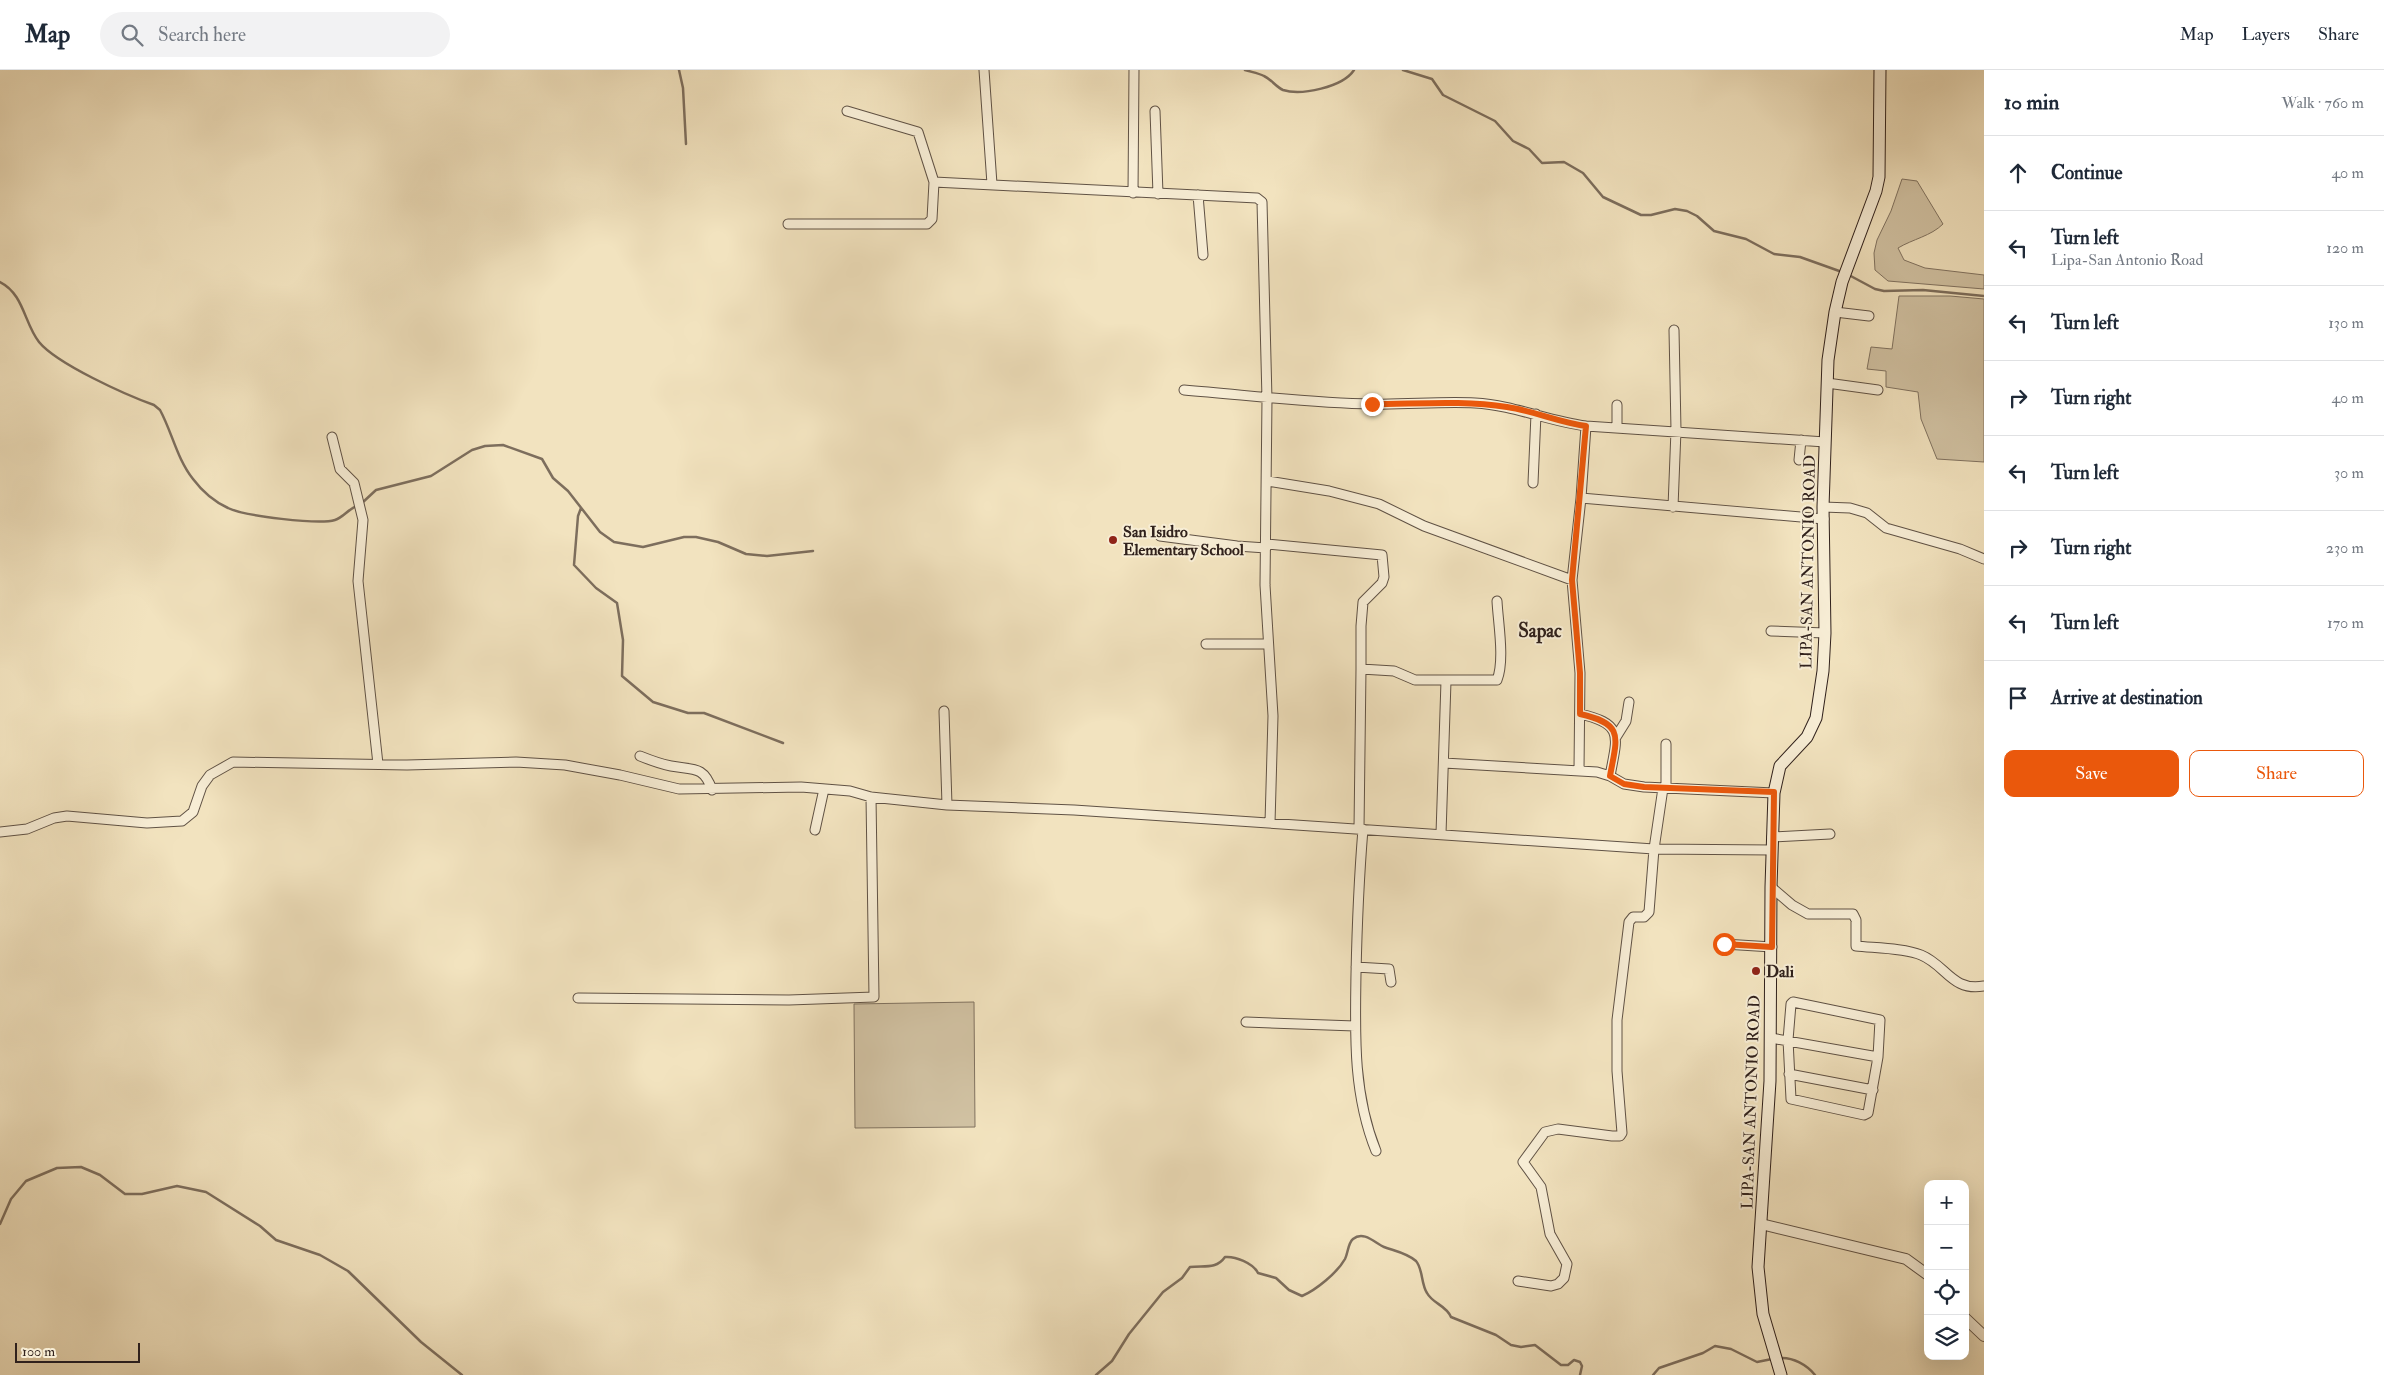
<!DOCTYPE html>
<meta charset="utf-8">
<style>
:root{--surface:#fff;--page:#f2f2f3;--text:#1f2937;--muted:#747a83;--line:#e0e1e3;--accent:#ea580c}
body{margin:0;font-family:"IM FELL Double Pica",serif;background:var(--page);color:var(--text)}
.controls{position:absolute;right:15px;bottom:15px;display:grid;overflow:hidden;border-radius:10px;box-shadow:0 5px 20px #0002}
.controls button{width:45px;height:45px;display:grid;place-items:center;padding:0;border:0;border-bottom:1px solid var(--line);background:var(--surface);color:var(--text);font:25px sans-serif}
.scale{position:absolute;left:15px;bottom:12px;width:125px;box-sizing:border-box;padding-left:5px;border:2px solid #30211c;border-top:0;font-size:14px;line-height:18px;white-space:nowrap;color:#30211c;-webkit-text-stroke:4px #f7edd5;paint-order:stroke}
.stop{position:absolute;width:15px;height:15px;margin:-11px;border:4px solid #ea580c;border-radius:50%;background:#fff}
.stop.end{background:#ea580c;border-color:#fff;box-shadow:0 1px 5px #0008}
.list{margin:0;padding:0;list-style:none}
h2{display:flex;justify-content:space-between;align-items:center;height:65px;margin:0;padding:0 20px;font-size:21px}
h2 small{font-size:16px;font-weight:400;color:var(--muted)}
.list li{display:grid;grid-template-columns:32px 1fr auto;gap:15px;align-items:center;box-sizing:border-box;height:75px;padding:0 20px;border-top:1px solid var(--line)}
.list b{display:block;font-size:19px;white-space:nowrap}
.list p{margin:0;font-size:16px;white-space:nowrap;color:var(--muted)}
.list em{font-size:16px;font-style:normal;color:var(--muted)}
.actions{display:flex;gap:10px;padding:15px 20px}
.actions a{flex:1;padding:11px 0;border:1px solid var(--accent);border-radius:10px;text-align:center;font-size:18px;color:var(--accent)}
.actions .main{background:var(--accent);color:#fff}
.icon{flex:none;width:28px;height:28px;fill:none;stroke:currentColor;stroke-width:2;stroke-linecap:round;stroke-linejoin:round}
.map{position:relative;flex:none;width:1984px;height:1305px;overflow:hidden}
header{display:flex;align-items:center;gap:30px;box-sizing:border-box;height:70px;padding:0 25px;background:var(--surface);border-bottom:1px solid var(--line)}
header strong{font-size:24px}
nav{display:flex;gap:28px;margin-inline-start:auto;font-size:18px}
.search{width:350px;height:45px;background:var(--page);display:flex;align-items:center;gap:12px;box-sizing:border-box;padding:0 18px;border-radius:28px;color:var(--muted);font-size:19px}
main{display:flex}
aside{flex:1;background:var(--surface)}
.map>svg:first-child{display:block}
.green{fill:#d1c2a3;stroke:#807260}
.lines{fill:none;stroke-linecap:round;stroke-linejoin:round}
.stream{stroke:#7d6e5d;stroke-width:2.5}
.minor-casing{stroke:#605245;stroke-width:11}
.tertiary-casing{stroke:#605245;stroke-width:12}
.secondary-casing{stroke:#30211c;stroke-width:13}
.minor{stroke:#f7edd5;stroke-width:9}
.tertiary{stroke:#f7edd5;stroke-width:10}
.secondary{stroke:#f7edd5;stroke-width:11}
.route{stroke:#ea580c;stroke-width:6}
.poi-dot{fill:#8f2418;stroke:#f7edd5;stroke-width:2}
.labels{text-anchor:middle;stroke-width:4;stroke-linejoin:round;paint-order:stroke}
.poi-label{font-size:16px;font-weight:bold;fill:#30211c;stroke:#f7edd5;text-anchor:start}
.street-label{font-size:16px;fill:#30211c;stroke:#f7edd5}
.quarter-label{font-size:19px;font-weight:bold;fill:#30211c;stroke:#f7edd5}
</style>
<header>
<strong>Map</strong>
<div class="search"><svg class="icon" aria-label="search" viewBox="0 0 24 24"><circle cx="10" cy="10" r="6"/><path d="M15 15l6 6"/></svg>Search here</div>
<nav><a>Map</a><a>Layers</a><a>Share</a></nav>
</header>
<main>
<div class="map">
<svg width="1984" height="1305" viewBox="0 0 1984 1305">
<rect width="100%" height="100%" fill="#f2e3bf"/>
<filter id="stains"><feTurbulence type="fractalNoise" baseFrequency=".004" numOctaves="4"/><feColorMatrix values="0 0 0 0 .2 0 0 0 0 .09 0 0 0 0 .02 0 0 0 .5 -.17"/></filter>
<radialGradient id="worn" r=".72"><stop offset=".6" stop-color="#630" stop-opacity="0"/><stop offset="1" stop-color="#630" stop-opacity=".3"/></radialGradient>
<path class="green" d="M1902,109l15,2 26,43c-12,12 -30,15 -45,24l6,12 21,8 59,7v14l-96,-8 -13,-11 -1,-17 3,-13 14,-29z
M1899,226h51l34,3v163l-47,-3 -16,-40 -3,-27 -32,-5v-16l-19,-2 4,-22 21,2z
M974,932l1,125 -120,1 -1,-124z"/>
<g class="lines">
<path class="stream" d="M679,0l4,18 3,56
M1245,0c6,2 13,3 19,6 7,3 12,11 19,14 18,6 60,-3 71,-20
M1403,0l29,9 11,16 52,26 18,20 16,8 13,14 22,-1 19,11 20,24 38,18h10l24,-6 12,2 10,5 17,15 32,8 28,15 26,3 42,15
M1847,204l28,15 9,2 39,-1 61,6
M0,212c24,12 24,41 39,60 18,22 87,53 115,63l6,5c12,22 17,49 33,69 9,12 22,23 35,29 16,8 91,17 107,12 9,-3 13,-11 22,-14
M362,433l14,-13 55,-14 41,-26 13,-4 18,-1 39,14 11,19 15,13 32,41 14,10 29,5 41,-10h12l22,5 28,12 21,2 46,-5
M581,438l-3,8 -4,49 22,23 21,15 6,37 -1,36 31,26 35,11h16l79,30
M0,1154l11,-25 15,-18 31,-13 24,-1 19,8 25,19h17l35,-8 29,6 54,34 16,14 44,15 28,16 73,71 41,33
M1780,1288c13,-1 27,7 35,17
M1096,1305l16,-14 17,-27 34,-42 19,-14 8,-11c13,-2 26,3 35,-10 10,-1 28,6 33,16l18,5 13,12 13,6c14,-6 35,-23 43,-37 3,-6 3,-16 8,-20 11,-9 23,5 31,8 11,4 23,6 32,14 7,8 5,23 11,32 6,11 19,12 24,24l45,18 15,10 10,2 14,-2 26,20h7l6,-5 6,2 2,4 -2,9
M1653,1305l6,-7 44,-15 12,-7 16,3 26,13 15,-3"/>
<defs>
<path id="minor" d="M984,0l8,114
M1155,41l3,83
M934,112l323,16 5,4 5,197 -2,186 8,131 -3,107
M1133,123l1,-123
M1198,125l5,60
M788,154h139l5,-5 2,-37 -16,-50 -71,-21
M1835,242l34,4
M1827,313l51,7
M1184,320c63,5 125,13 188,14 34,1 69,-3 103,-1 38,2 73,18 111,23l239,16
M1617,357v-22
M332,367l8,32 14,14 9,37 -5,61 20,183
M1799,390l2,-20
M1268,411l61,10 50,13 45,22 148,54
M1533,413l3,-69
M1581,428l5,-72
M1673,437l3,-77 -2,-100
M1823,437l27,1 17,5 19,15 74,21 24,10
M1160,466l77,10 29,2
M1267,474l115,11 2,22 -2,6 -19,19 -2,24v43
M1771,561l54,2
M1206,574h61
M944,641l3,94
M1580,644c45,10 37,23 30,62
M1616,667l10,-16 3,-19
M1666,674v44
M640,686c10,4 20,8 31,10 21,4 33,-1 41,24
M1444,693l153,9 13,4 14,8 20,3 130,6
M1579,700l1,-97 -8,-93 9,-82 243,21
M1359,759l2,-160 33,2 21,9h82c8,-20 1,-58 0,-79
M1363,759c-4,49 -6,97 -7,145 -1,61 -3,120 20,177
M815,760l9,-41
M0,762l27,-3 27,-11 13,-2 80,7 35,-2 11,-9 9,-26 8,-11 23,-13 174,3 109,-3 49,3 55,10 59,14 122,-2 49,4 21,6 76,8 127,5 580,39 118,1
M1441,764l5,-153
M1772,767l58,-3
M1771,817l21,18 16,9h45l3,6v26c18,2 48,2 65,9 25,10 31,37 63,31
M1724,874l48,3
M1356,897l33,2 2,13
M578,928l211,2 85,-3 -3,-200
M1246,952l109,4
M1771,968l107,19 2,-37 -87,-18 -2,2 -3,36 3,59 73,16 4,-2 10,-56
M1789,1004l84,16
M1518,1211l33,5 7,-2 6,-6 3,-14 -17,-30 -9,-47 -18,-25 22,-30 13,-3 54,7h8l2,-3 -5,-62v-51l12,-98 4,-5h11l5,-5 5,-63 9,-61"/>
<path id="tertiary" d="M1761,1154l145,35 22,16
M1965,1248l19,18"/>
<path id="secondary" d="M1781,1305l-18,-61 -5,-47 12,-186 1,-194 3,-94 6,-27 27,-29 9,-19 7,-47 2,-38 -2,-126 5,-147 7,-48 7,-30 34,-91 3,-14 1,-107"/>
</defs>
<use href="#minor" class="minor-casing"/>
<use href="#tertiary" class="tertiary-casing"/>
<use href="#secondary" class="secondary-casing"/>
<use href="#minor" class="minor"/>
<use href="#tertiary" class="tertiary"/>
<use href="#secondary" class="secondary"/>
</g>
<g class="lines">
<path class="route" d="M1372,334c45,0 91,-4 135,3 27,4 51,15 79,19l-14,154 8,93v41c45,10 37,23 30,62l14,8 20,3 130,5 -2,155 -48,-3"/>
</g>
<g class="poi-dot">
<circle cx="1113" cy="470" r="5"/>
<circle cx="1756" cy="901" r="5"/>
</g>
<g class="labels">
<g class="poi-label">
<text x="1123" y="467">San Isidro<tspan x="1123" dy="18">Elementary School</tspan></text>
<text x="1766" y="907">Dali</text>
</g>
<g class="street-label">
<text transform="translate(1807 492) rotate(-89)" y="6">LIPA-SAN ANTONIO ROAD</text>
<text transform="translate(1750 1032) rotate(-88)" y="6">LIPA-SAN ANTONIO ROAD</text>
</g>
<g class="quarter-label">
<text x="1540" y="567">Sapac</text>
</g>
</g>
<rect width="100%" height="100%" filter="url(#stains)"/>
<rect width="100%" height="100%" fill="url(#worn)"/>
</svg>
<div class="controls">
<button>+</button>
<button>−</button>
<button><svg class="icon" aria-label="locate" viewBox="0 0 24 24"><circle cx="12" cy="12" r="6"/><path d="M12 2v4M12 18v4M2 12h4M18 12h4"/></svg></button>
<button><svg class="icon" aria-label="layers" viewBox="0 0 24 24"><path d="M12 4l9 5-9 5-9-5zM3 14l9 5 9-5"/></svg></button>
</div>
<div class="scale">100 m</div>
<div class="stop" style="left:1724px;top:874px"></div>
<div class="stop end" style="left:1372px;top:334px"></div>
</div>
<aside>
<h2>10 min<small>Walk · 760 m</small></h2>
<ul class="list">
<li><svg class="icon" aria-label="ahead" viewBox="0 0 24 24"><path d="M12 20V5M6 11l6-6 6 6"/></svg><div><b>Continue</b></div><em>40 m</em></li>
<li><svg class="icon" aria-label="left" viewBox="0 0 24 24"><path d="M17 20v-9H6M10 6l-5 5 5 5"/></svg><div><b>Turn left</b><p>Lipa-San Antonio Road</p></div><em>120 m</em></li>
<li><svg class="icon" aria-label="left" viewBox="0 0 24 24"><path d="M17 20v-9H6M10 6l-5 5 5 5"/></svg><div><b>Turn left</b></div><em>130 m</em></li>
<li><svg class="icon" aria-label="right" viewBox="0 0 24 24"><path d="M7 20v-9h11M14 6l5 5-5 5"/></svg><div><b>Turn right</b></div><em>40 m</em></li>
<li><svg class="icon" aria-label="left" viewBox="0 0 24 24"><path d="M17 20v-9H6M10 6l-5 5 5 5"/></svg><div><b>Turn left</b></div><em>30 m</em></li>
<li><svg class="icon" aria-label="right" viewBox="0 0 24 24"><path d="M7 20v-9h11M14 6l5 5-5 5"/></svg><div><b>Turn right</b></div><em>230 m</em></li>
<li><svg class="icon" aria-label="left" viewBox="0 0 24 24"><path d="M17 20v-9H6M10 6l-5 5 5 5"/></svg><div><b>Turn left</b></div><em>170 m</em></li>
<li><svg class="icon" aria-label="arrive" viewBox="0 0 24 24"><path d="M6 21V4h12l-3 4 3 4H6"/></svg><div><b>Arrive at destination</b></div></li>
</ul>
<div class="actions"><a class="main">Save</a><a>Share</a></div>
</aside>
</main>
